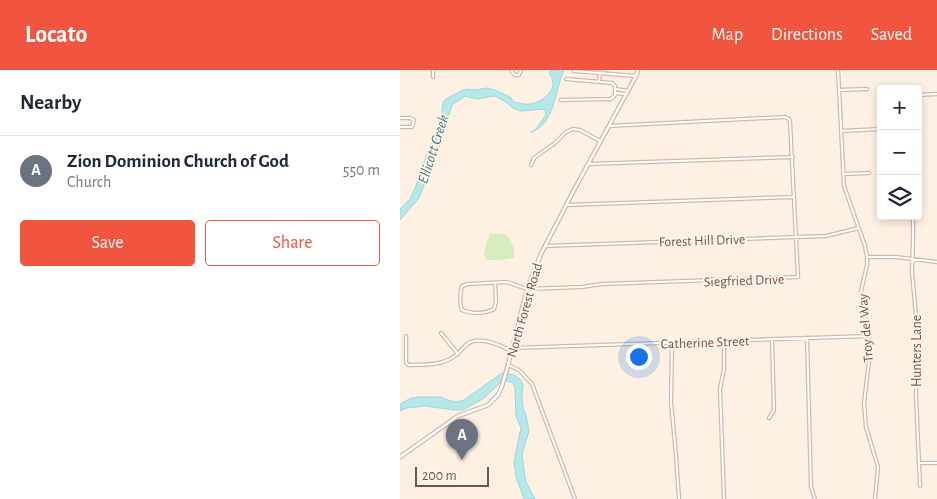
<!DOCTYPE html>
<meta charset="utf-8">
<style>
:root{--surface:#fff;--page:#f6f6f7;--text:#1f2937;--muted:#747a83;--line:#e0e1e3;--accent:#f1543f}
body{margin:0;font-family:"Alegreya Sans",sans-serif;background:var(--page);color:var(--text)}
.controls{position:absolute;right:15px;top:15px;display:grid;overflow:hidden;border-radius:5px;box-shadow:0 2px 8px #0003}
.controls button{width:45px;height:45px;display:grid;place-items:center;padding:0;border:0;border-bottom:1px solid var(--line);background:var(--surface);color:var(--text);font:25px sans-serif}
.scale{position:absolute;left:15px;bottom:12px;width:74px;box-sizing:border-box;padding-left:5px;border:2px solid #785347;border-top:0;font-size:14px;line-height:18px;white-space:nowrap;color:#785347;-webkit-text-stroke:4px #fff5eb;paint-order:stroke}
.you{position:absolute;left:238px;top:286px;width:18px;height:18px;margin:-12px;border:4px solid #fff;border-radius:50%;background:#1a73e8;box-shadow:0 0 0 8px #1a73e833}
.badge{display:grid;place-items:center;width:32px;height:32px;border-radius:50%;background:var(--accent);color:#fff;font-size:16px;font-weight:700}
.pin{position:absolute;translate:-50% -41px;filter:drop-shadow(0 1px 2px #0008)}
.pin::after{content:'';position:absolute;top:26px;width:18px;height:15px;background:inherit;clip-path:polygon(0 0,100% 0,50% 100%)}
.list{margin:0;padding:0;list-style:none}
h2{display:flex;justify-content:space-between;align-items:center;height:65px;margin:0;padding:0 20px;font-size:21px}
h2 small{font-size:16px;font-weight:400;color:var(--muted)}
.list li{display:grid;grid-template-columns:32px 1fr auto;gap:15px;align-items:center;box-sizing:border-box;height:70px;padding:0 20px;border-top:1px solid var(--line)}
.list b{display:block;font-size:19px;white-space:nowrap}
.list p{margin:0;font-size:16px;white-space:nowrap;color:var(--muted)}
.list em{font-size:16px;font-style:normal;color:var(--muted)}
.actions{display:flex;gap:10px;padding:15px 20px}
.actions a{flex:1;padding:11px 0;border:1px solid var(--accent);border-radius:5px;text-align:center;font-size:18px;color:var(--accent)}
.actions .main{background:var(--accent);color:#fff}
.icon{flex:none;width:28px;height:28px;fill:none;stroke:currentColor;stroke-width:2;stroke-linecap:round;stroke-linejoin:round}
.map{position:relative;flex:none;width:537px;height:429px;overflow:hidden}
header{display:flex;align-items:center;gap:30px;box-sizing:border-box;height:70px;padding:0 25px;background:var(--accent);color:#fff}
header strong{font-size:24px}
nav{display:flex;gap:28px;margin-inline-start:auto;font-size:18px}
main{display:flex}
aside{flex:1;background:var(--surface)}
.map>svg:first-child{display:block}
.green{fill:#d7edc0}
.water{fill:#b6e7e9;stroke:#9bd8db}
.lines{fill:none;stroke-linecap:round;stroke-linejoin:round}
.minor-casing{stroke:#d2b8ab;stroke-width:4.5}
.tertiary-casing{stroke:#d2b8ab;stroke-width:5}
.minor{stroke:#fff;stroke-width:2}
.tertiary{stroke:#fff;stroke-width:2.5}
.labels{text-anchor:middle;stroke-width:4;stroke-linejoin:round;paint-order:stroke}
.street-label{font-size:14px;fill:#785347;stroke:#fff5eb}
.water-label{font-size:15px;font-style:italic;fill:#3a7a7e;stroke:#fff5eb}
</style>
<header>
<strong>Locato</strong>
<nav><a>Map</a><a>Directions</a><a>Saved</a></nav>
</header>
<main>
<aside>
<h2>Nearby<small></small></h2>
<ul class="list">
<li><span class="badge" style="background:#6b7280">A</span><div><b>Zion Dominion Church of God</b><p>Church</p></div><em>550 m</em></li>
</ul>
<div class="actions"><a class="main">Save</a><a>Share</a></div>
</aside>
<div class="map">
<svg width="537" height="429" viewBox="0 0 537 429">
<rect width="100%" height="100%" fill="#fef0e3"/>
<path class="green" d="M90,163l17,2 7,13v10l-14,2h-13l-3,-4 2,-12z"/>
<path class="water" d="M150,0h14c-9,19 -9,55 -33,62l5,-3 10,-14 -1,-6 -25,2 -7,-3 -7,-6 -11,-6 -18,3 -12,-3 -13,9 -13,43 -20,50 -19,22v-11l10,-10 6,-13 3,-11 22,-56 2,-17 3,-3 17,-9 5,-1 7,1 12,-2 8,2 15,7 4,5c6,1 11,3 16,2 14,-2 31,-17 19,-30z
M102,303l12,2 6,4 3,5 -1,13 1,11 3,7 3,16 -7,23 3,23 1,5 9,17h-11l-8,-22 -2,-14 2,-12 5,-23 -5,-12 -1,-28 -2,-5 -5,-2 -7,1 -17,16 -21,12h-9l-29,-4 -18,2 -7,3v-7l11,-6 9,-1h21l7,3 8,2 8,-2z"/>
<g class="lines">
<defs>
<path id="minor" d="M33,0v7
M112,0v2l3,3h4l2,-5
M438,0l6,116 21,60 2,11v8l-6,26 1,13 6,26 2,17 -1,14 -5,42 2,24 12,40 -3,32
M174,1l62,5
M199,12l1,-10
M216,19l12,2
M439,20l28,-1
M216,23l10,1
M518,25l19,-1
M161,30l50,-1 4,-4v-9l-3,-3 -46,-4
M0,48h10l4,2 -2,7h-12
M441,61l40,-2
M188,94l205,-7
M131,95l3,-7 21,-15 11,-11 7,-3 7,1 20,11
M443,104l26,-1
M166,135l227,-8
M513,146v24l-1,32 6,66 -2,58 4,90
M145,176l281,-10 33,-8
M467,187h29l41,5
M95,213l1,19 -2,7c-9,5 -23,5 -32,1 -3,-8 -2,-16 0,-24l6,-2 39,-2 20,7 55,-2 20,-3 196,-7 -8,-155 -1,-3 -4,-2 -176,9
M41,263l17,21
M6,266v26l2,3c13,-1 28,1 40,-5 8,-3 12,-9 18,-15 12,-10 34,0 45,6
M407,268l4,149 4,12
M324,272v27l-4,20 4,110
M272,273l-1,59 5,53 3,44
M112,278l357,-12
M108,295l11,5 13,14 43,115
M369,348l5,-8 -2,-71
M519,393h18"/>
<path id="tertiary" d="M0,387l58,-41 30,-11 10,-10 4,-9 6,-21 19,-76 14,-35 32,-62 63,-116 2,-6"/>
</defs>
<use href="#minor" class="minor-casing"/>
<use href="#tertiary" class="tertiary-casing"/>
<use href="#minor" class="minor"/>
<use href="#tertiary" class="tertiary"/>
</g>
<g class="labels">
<g class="street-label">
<text transform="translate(302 170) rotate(-2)" y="5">Forest Hill Drive</text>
<text transform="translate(344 210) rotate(-2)" y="5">Siegfried Drive</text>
<text transform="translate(124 240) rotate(-74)" y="5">North Forest Road</text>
<text transform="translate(465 258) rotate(-95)" y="5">Troy del Way</text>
<text transform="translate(305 272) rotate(-2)" y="5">Catherine Street</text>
<text transform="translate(516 281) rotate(-90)" y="5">Hunters Lane</text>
</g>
<g class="water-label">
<text transform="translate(33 79) rotate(-72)" y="5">Ellicott Creek</text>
</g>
</g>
</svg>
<div class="controls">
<button>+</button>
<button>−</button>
<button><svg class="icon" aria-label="layers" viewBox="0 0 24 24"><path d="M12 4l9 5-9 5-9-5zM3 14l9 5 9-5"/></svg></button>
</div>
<div class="scale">200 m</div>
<div class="you"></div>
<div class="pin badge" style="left:62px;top:390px;background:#6b7280">A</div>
</div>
</main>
